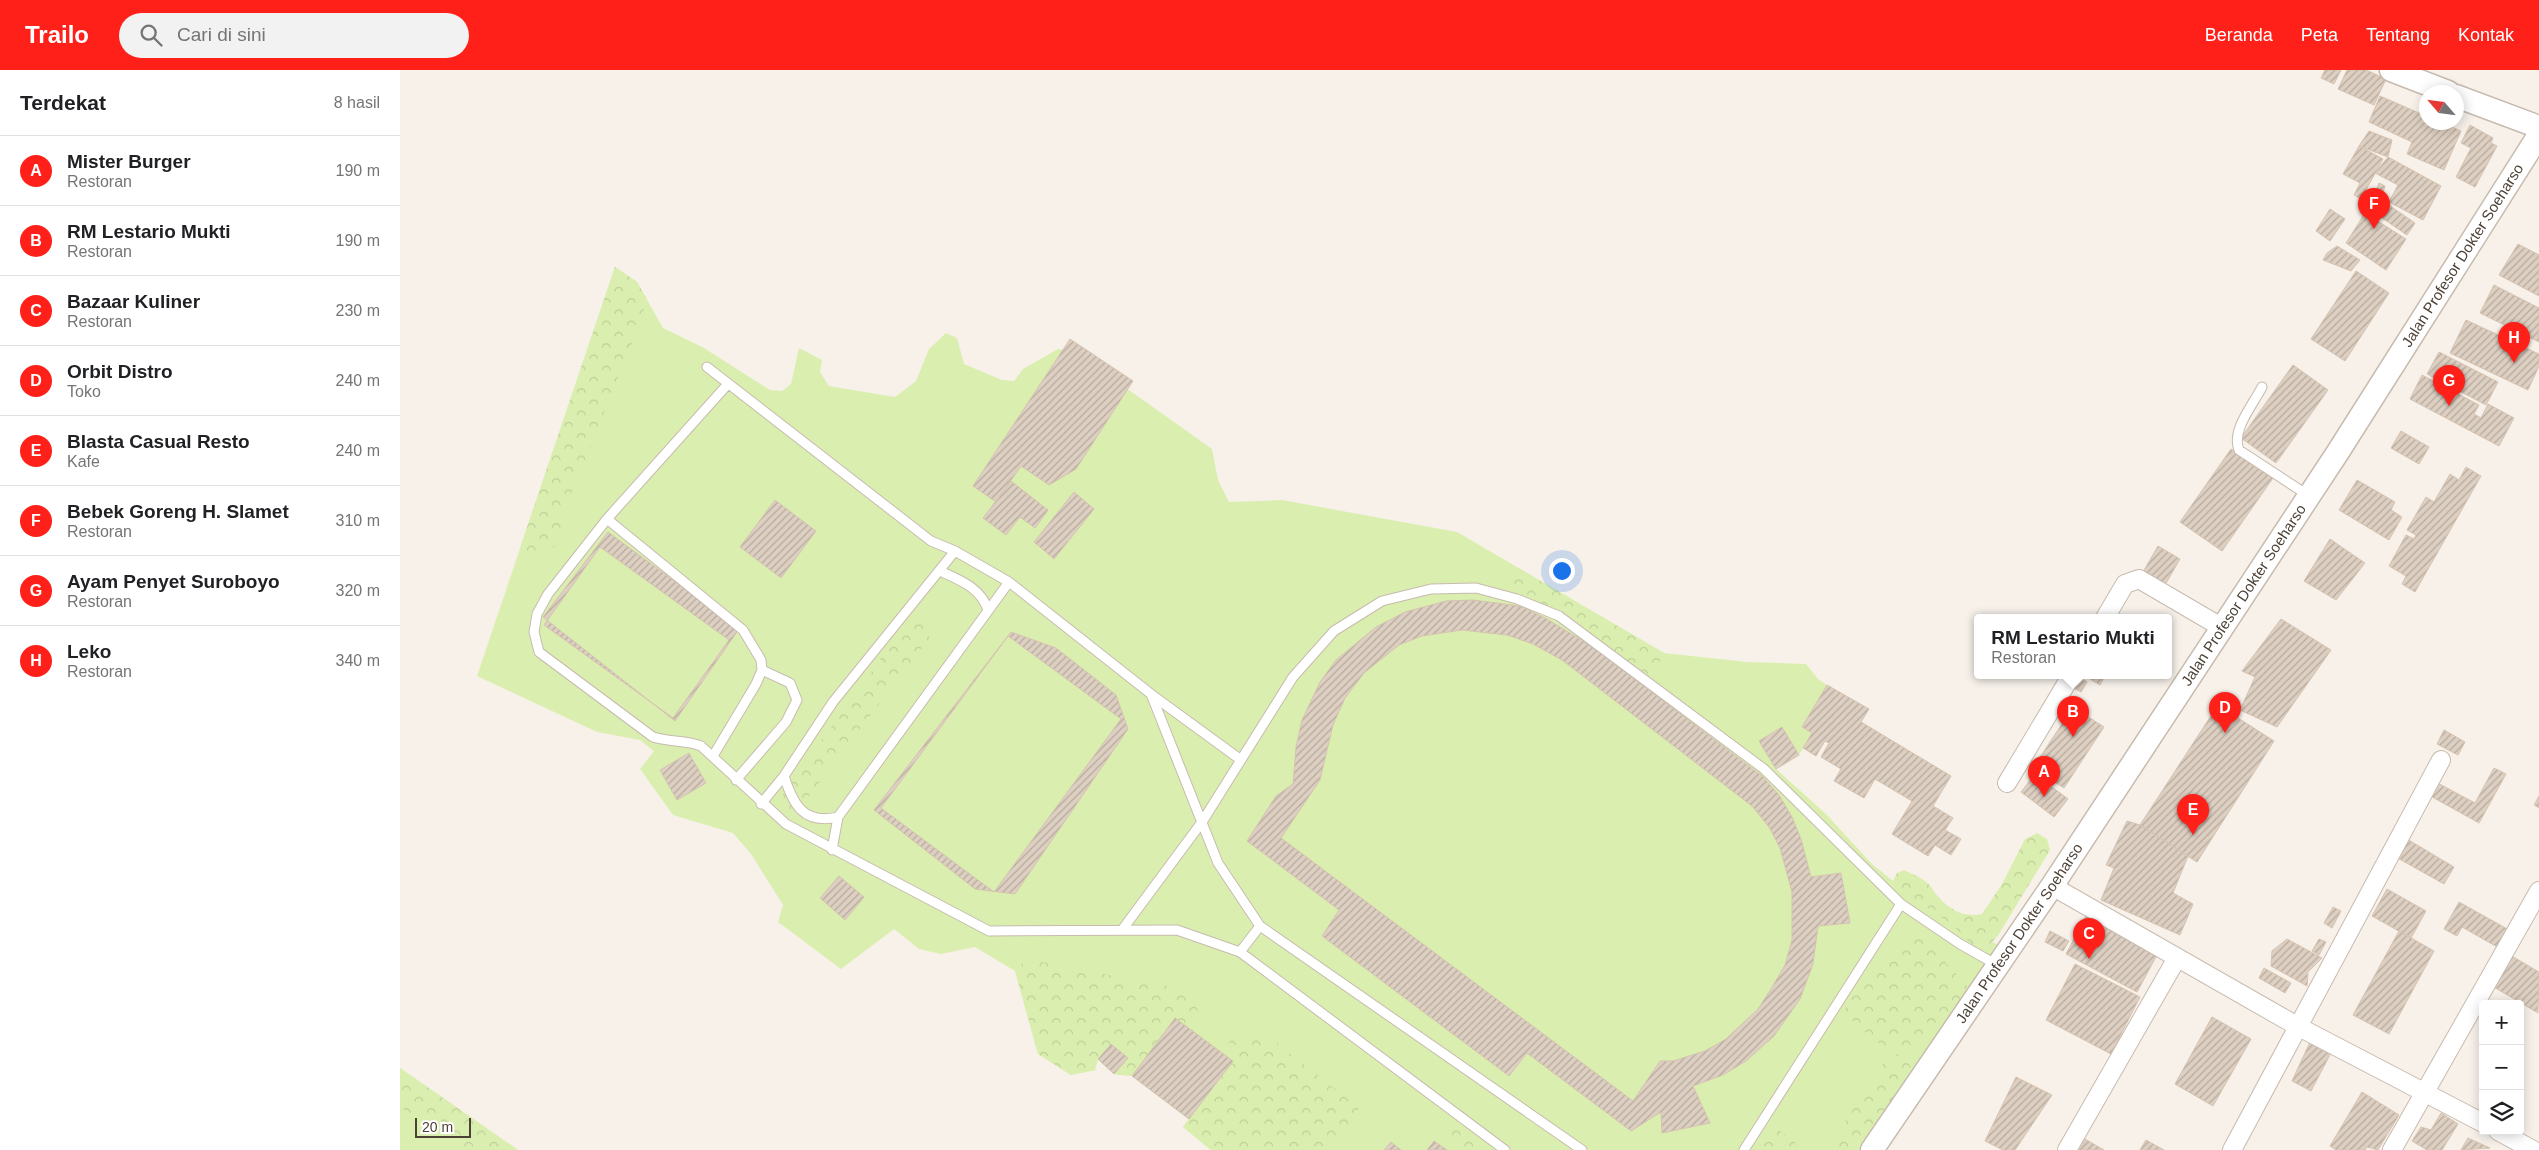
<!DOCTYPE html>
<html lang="id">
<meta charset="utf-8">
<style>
:root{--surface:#fff;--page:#f2f2f2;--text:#202124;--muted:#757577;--line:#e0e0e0;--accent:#ff2019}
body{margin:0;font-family:Helvetica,sans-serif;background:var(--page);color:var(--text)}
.controls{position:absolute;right:15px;bottom:15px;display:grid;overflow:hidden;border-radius:5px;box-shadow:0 2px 12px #0003}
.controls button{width:45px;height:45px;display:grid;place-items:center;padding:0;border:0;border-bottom:1px solid var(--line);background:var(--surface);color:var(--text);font:25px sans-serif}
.compass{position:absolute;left:2019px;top:15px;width:45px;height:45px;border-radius:50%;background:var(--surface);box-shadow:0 2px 12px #0003;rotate:298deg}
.scale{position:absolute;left:15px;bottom:12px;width:56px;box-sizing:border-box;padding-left:5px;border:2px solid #4c4137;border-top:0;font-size:14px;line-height:18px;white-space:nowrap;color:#4c4137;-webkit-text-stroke:4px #fff;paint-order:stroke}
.you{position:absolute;left:1161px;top:500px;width:18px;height:18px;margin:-12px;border:4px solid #fff;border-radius:50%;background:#1a73e8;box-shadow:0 0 0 8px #1a73e833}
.badge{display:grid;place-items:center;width:32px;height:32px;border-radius:50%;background:var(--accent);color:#fff;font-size:16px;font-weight:700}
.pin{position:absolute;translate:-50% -41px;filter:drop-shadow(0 1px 2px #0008)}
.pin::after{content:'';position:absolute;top:26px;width:18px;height:15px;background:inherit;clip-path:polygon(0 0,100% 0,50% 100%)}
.popup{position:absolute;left:1574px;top:544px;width:198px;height:65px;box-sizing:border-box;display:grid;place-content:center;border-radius:5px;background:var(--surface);filter:drop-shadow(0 1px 4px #0005);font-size:16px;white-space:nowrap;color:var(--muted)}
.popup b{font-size:19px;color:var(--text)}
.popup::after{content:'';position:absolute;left:50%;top:100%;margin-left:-10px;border:10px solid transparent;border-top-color:var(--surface)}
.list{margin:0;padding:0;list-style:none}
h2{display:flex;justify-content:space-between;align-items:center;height:65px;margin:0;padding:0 20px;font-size:21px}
h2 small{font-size:16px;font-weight:400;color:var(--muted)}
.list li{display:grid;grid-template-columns:32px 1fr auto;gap:15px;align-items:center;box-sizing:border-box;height:70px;padding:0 20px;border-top:1px solid var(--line)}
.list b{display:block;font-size:19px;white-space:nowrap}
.list p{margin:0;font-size:16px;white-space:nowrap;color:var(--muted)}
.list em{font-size:16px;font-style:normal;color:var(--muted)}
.icon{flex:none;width:28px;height:28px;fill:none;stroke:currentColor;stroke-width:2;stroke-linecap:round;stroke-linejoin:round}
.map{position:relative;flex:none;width:2139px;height:1080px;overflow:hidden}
header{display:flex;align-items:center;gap:30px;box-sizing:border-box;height:70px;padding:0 25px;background:var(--accent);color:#fff}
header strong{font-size:24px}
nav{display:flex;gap:28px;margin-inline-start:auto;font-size:18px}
.search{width:350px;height:45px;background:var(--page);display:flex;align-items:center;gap:12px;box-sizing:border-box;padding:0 18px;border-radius:28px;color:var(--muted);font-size:19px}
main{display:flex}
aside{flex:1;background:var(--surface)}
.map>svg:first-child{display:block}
.green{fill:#daefaf}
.forest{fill:url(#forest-crowns)}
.building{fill:url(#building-hatch);stroke:#d6c3b0;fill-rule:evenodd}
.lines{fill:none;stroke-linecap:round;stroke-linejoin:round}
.service-casing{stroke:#c7bbae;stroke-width:11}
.minor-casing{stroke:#c7bbae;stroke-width:20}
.tertiary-casing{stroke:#c7bbae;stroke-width:25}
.service{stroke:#fff;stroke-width:9}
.minor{stroke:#fff;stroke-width:18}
.tertiary{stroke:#fff;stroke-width:22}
.labels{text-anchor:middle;stroke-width:4.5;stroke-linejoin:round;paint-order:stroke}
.street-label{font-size:15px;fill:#4c4137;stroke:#fff}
</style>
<header>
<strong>Trailo</strong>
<div class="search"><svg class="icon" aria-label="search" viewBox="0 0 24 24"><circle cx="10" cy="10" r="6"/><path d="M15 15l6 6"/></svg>Cari di sini</div>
<nav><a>Beranda</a><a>Peta</a><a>Tentang</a><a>Kontak</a></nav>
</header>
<main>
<aside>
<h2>Terdekat<small>8 hasil</small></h2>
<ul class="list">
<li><span class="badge">A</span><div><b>Mister Burger</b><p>Restoran</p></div><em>190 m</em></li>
<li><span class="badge">B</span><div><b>RM Lestario Mukti</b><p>Restoran</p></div><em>190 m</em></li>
<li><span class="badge">C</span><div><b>Bazaar Kuliner</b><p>Restoran</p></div><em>230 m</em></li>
<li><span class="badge">D</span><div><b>Orbit Distro</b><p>Toko</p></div><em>240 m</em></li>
<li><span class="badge">E</span><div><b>Blasta Casual Resto</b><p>Kafe</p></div><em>240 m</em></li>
<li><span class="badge">F</span><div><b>Bebek Goreng H. Slamet</b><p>Restoran</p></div><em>310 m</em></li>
<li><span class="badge">G</span><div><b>Ayam Penyet Suroboyo</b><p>Restoran</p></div><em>320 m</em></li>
<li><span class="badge">H</span><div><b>Leko</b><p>Restoran</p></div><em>340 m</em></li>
</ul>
</aside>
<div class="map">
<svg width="2139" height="1080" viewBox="0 0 2139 1080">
<defs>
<pattern id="forest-crowns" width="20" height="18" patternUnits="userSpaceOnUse" patternTransform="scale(1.25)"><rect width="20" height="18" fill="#daefaf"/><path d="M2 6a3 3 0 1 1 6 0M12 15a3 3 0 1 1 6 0" fill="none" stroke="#bdce97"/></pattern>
<pattern id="building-hatch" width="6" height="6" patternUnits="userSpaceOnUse" patternTransform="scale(1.25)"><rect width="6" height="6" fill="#ddcfc1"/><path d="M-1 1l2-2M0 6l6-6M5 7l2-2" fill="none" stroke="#b5aa9e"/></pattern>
</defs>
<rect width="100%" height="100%" fill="#f7f1ea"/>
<path class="green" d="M215,197l22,15 26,46 41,20 66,42 12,1 9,-7 8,-36 23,12 -2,12 9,14 66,11 21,-16 13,-32 17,-16 11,5 7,26 38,16 12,1 9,-12 35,-20 17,3 15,18 39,20 83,59 6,31 11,22 53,-2 175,32 207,121 83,9 59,2 12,15 9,6 -25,42 10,6 -13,22 -17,-28 -22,14 16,28 50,45 46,50 21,17 89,56 23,11 -138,202h-656l-28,-23 6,-8 -57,-43 -18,-2 -16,-14 -3,9 -24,6 -33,-21 -23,-83 -40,-24 -34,7 -22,-5 -25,-20 -53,40 -63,-47 5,-17 -32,-51 -18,-21 -60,-18 -33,-46 14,-18 -14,-11 -43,-8 -120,-56z
M0,998l118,82h-118z"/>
<path class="forest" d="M215,197l22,15 10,17 -7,24 -70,174 -15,49 -14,10 -21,-8z
M1120,499l144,84 -12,24 -142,-94z
M511,547h6l12,6v16l-137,179 -10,-4 -3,-7 5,-15z
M1637,763l10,6 3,11 -51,84c-9,12 -14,15 -28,11 -17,-24 -49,-40 -73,-56l-5,-8 4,-8 7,-3c8,4 22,9 27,17 11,17 28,32 51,27l20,-30 23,-45z
M1516,859c14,8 20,17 28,31 5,10 17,16 23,26l-11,26 -36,35 -7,-3c-34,13 -40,-10 -66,-27 -7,-19 11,-30 21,-43 4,-4 5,-9 9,-13 5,-4 11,-7 16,-11 8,-8 12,-16 23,-21z
M626,889l140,27 20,11h6c7,13 9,21 0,34l-17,-13 -43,58 -18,-2 14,-16 -17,-14 -13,15 -3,10 2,1 -26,5 -33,-21 -23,-83z
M863,962l96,76 -8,18 -10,4 -6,10 2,10h-126l-28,-23 50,-66 1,-7 -6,-11c8,-8 16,-11 26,-7z
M1498,984l8,4 5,10c-8,22 -35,71 -57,81 -6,1 -17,1 -23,1 4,-13 49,-87 59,-93 3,-2 5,-2 8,-3z
M0,998l118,82 -63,-2 -5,-17 -12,-13h-25l-13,-12z
M1041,1053l11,3 33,24c-22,0 -39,0 -51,-22z
M1379,1060l15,11 6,9h-45l14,-14z"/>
<path class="building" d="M1925,0h16l-7,14 -13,-6z
M1947,0h19l20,9 -12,26 -36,-16z
M1980,26l46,20v6h15l20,9 -17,39 -37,-16 5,-12 -43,-20z
M2070,55l23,13 -2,5 6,3 -22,41 -19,-10 15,-29 -10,-5z
M1969,61l23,9 -4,17 -29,-11z
M1959,76l24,13 -22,40 -7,-4 6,-12 -17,-9z
M1988,87l53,29 -18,34 -34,-18 9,-17 -23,-12z
M1979,113l6,3 -2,6 -6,-3z
M1980,129l35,24 -8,12 -35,-24z
M1930,139l15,10 -15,22 -14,-10z
M1965,143l41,26 -20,31 -40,-27z
M2118,174l21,11v41l-40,-21z
M1937,176l23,14 -9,11 -28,-11 4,-7z
M1956,201l33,22 -44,68 -34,-22z
M2094,215l45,23v34l-59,-29z
M2066,250l73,34v12l-11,24 -78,-37z
M670,269l63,42 -57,88 -27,16 -28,-19 -25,36 -23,-16z
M2039,282l59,30 -12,23 -59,-31z
M1893,295l35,25 -52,73 -35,-25z
M2022,305l57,30 -5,9 7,4 7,-14 26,14 -15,28 -89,-47z
M2001,361l28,16 -10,17 -28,-16z
M1831,379l42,29 -51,73 -42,-29z
M2066,397l15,9 -66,116 -13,-8 4,-8 -17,-10 17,-31 8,4 2,-4 -9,-5 19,-33 8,5 16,-28 9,6z
M1957,410l38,22 -4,8 11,7 -13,23 -50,-30z
M611,411l37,29 -13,18 -15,-11 -14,18 -23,-17z
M674,422l20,17 -40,50 -20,-17z
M375,430l41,31 -35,47 -41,-31z
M208,462l131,97 -64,92 -132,-104z
M1930,469l35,24 -29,37 -32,-19z
M1758,476l22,13 -15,26 -22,-13z
M200,477l129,93 -56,78 -129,-93z
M1073,530l47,6 27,13 44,27 171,130 17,19 13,22 9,22 10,38 30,-4 9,50 -32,3 -5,38 -13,35 -26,37 -28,25 -23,14 -30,11 17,37 -48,10 -1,-21 -30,19 -104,-78 -18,23 -187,-140 17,-26 -92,-69 29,-45 17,-12 3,-37 6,-27 18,-38 16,-22 40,-33 29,-15 41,-11zM1062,560l45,5 26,9 29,16 190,146 17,21 11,21 12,44v48l-7,25 -14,24 -13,20 -32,30 -21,12 -32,10h-13l-27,40 -352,-263 39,-58 13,-55 12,-27 19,-25 35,-28 23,-9z
M1881,549l50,31 -54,77 -37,-17 15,-33 -13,-6z
M611,562l45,16 60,47 12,34 -113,165 -40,-5 -101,-79z
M608,566l113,83 -127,173 -113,-84z
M1678,606l9,6 -6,10 -9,-5z
M1692,606h13l-5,9 -10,-6z
M1427,615l42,24 -8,13 90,54 -18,30 20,12 -8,12 16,9 -10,16 -16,-10 -7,11 -36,-22 20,-33 -37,-22 -11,19 -30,-17 7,-12 -20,-12 8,-14 -4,-2 -9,15 -13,-8 9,-15 -10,-6z
M1818,635l56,36 -77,121 -57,-37z
M1673,637l31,20 -40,61 -31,-20z
M1382,657l17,28 -23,14 -17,-28z
M2044,660l21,12 -7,13 -21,-11z
M289,683l17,30 -29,17 -17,-30z
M2094,698l12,6 -27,49 -54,-30 7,-13 43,23z
M1635,704l33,25 -14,18 -33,-25z
M2139,726v12l-5,-3z
M1727,751l13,4 48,31 -15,37 20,11 -13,31 -79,-35 13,-32 -8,-3z
M2007,769l47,28 -10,17 -50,-28z
M439,806l25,21 -19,23 -25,-22z
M1987,819l39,22 -15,27 -39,-22z
M2059,832l50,28 -10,18 -37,-21 -5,9 -13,-7z
M1933,837l8,4 -9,17 -8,-5z
M1686,846l71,39 -20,37 -71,-38z
M1650,861l19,10 -6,10 -18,-9z
M1999,861l35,20 -45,83 -36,-19z
M1887,869l35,19 -14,14 -1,14 -36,-20 1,-15z
M1919,869l7,3 -7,13 -7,-4z
M2110,885l29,17 -1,41 -46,-27z
M1675,894l65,33 -29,57 -65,-34z
M1864,898l27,15 -6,10 -26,-15z
M1812,947l39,22 -38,67 -38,-22z
M775,948l58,43 -44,58 -57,-43z
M1911,970l21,11 -21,40 -19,-10z
M711,974l17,14 -14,16 -16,-15z
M1616,1007l36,18 -37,55h-12l-18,-9z
M1962,1022l37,23 -21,35 -11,-3 -2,3h-29l-6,-4z
M2041,1043l17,11 -16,26h-15l-15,-9 9,-14 10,3z
M2068,1068l22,10 -29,2z
M1685,1069l19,11h-25z
M1746,1070l18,10h-24z
M1034,1071l13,9h-20z
M991,1072l10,8h-17z"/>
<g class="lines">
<defs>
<path id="service" d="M307,297l224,174 24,10 54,31 142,112 67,169 42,63 322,224
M327,315l-120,134 -59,75 -11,20 -3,18 5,20 114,85c15,5 34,3 48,9l85,78 203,107 188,-1 63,22 265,198
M1862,317c-9,18 -31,43 -23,63l70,46
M207,449l136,111 18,30 1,10 -6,14 -43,72
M540,501c20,9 41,17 48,39
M752,625l89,65
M384,706c9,28 19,49 54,41
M336,710l50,-58 11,-22 -7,-17 -28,-13
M361,734l23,-28 49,-74 122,-151
M432,780l6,-33 171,-235
M722,860l80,-108 91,-145 41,-46 48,-30 49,-12 45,-1 41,11 42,17 205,153 137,135 59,40 37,21
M840,882l20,-26
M1344,1080l157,-246"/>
<path id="minor" d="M1705,548l20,-34 14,-5 82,48
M1607,713l64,-107
M1652,816l245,140 186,97
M2098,1061l35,19
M1667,1080l110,-192
M1832,1080l209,-390
M1992,1080l147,-259"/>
<g id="tertiary">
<path d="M1991,0l57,22"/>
<path d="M2056,26l83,31"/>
<path id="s1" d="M1472,1080l180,-264 286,-434 201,-317"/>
</g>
</defs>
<use href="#service" class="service-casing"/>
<use href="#minor" class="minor-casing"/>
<use href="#tertiary" class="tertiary-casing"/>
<use href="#service" class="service"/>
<use href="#minor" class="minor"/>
<use href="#tertiary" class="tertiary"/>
</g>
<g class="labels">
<g class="street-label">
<text dy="5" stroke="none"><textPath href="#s1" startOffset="1072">Jalan Profesor Dokter Soeharso</textPath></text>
<text dy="5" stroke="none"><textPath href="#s1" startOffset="668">Jalan Profesor Dokter Soeharso</textPath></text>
<text dy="5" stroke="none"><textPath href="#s1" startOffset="262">Jalan Profesor Dokter Soeharso</textPath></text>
</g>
</g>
</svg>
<div class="controls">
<button>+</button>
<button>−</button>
<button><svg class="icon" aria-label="layers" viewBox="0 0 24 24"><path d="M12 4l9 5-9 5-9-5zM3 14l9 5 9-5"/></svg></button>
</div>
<svg class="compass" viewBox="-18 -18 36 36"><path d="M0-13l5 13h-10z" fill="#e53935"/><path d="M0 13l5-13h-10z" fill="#757577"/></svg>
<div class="scale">20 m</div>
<div class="you"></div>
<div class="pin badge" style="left:1644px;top:727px">A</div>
<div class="pin badge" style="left:1673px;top:667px">B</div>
<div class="popup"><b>RM Lestario Mukti</b>Restoran</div>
<div class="pin badge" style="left:1689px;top:889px">C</div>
<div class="pin badge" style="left:1825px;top:663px">D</div>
<div class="pin badge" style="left:1793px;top:765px">E</div>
<div class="pin badge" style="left:1974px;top:159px">F</div>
<div class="pin badge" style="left:2049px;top:336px">G</div>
<div class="pin badge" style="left:2114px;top:293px">H</div>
</div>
</main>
